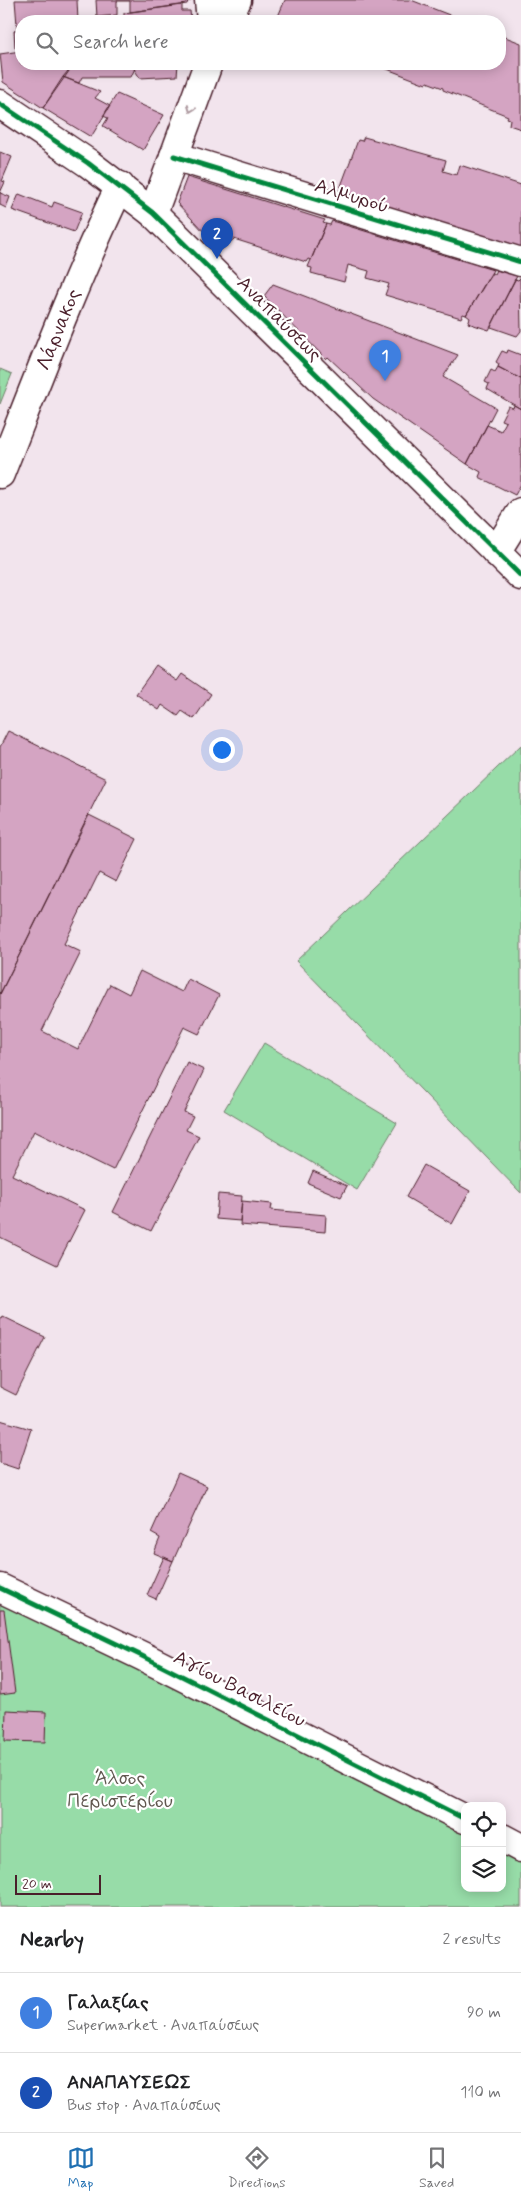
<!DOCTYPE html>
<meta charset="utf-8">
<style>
:root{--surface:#fff;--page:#f6f6f6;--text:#202124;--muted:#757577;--line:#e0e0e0;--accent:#1f6fb2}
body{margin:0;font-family:Mynerve,sans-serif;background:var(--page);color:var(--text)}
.controls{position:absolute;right:15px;bottom:15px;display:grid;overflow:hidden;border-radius:10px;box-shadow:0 2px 12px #0003}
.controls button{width:45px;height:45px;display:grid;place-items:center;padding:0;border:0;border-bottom:1px solid var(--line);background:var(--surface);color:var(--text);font:25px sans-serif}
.scale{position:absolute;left:15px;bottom:12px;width:86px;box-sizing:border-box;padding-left:5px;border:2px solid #4a1f2b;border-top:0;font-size:14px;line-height:18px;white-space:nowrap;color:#4a1f2b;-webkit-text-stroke:4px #fff;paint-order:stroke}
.you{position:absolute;left:221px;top:749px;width:18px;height:18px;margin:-12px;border:4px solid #fff;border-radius:50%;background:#1a73e8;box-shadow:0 0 0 8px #1a73e833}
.badge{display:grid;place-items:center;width:32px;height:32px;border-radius:50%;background:var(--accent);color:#fff;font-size:16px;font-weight:700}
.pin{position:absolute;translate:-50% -41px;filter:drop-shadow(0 1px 2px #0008)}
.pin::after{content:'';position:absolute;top:26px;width:18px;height:15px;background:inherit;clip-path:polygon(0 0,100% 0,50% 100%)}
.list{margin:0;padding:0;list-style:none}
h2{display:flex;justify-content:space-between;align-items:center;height:65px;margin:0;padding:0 20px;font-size:21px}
h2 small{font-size:16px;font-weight:400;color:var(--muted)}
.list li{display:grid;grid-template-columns:32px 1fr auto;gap:15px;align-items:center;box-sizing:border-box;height:80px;padding:0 20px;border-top:1px solid var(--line)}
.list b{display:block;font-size:19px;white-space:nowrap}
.list p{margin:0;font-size:16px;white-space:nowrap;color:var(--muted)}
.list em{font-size:16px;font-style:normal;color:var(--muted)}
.icon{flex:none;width:28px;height:28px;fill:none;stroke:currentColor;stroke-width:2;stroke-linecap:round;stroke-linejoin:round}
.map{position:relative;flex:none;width:521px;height:1907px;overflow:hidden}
.search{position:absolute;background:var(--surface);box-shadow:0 2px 12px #0003;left:15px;right:15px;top:15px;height:55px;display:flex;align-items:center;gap:12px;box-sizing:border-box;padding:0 18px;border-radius:20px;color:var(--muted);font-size:19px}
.sheet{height:225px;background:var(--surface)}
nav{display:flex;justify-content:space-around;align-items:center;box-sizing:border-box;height:70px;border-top:1px solid var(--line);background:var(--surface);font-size:14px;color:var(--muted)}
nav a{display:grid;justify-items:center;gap:2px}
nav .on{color:var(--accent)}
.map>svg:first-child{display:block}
.green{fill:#97dca8;stroke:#707e6a}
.building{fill:#d4a4c2;stroke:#4a1f2b}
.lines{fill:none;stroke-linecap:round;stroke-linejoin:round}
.minor-casing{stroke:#4a1f2b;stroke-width:31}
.tertiary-casing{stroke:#4a1f2b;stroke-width:31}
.minor{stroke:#fff;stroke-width:28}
.tertiary{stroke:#fff;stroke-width:28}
.cycleway-casing{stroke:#fff;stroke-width:8}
.cycleway{stroke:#00873e;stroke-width:5}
.oneway{stroke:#ae9aa0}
.labels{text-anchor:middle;stroke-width:4.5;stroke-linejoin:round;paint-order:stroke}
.street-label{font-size:20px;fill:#4a1f2b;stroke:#fff}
.park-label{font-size:20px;fill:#615850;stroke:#fff}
</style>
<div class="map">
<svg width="521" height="1907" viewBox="0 0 521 1907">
<rect width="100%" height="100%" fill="#f2e4ed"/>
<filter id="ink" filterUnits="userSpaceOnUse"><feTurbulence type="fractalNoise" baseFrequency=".02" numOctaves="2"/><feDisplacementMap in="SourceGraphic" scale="10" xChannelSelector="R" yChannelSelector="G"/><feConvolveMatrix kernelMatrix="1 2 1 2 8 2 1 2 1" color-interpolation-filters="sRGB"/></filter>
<g filter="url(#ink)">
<path class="green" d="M0,369l12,5 -12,30z
M521,745v448l-225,-232z
M264,1043l133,80 -40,67 -133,-80z
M0,1596l465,231v61h37v-42l19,9v52h-521z"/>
<path class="building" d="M15,0h62l1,21h-57v4h-4z
M96,0h95v1h-3l-1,3 -57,8v-11h-13v14l-20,2z
M285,0h126l41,16 -2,5h-174z
M182,5v6h8l1,10h-67v-8z
M17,25h4v26l-1,-3h-5l-1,-17 3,-1z
M500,35l21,8v86l-12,-4 1,-6 -3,-1 1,-2 -65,-26v-2l-16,-6 -1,2 -52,-20h126z
M21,51v13h53l-31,44 -40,-26 -3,-28z
M74,64h63l-6,13h-49l-3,6 -16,-6z
M137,64h41l-1,12 -37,2 -6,-9z
M63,77l37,15 -5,6 15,8 -19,31 -48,-29z
M117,94l47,21 -21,35 -40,-24 5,-8 -5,-2z
M364,137l82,23 -3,11 14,4 3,-10 61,20v65l-183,-56 20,-54 4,1z
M0,152l12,5 -10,24 3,1 -5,11 10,4 -4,11 -6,-3z
M187,177l138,43 -2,3 3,1 -15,36 -3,-1 -2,3 -72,-23 -13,11 -44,-47z
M19,194l33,13 2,-5 28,10 -8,20 -62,-22z
M332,221l161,49 -27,45 -3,-1 -2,4 -76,-23 4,-11 -22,-6 2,-7 -21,-6 -4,17 -33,-9 1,-5 -4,-1 18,-43 4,1z
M497,270l20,6 -28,54 -21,-7 2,-5 -4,-3 26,-42 3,1z
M520,278l1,53 -4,5 -26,-9 24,-48 3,1z
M273,284l185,71 -15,22 53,31 -29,56 -94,-65 -45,-42 -2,2 -62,-63z
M508,350l13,5v24l-23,-12 1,-3 -3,-2 6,-11 5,2z
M498,367l23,12v30l-34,-20 2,-5 -4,-2 6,-12 4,2z
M514,405l7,4v75l-6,11 -36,-18 2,-5 -14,-8 20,-39 14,6 5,-9 -5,-2 7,-14 5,2z
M156,666l21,15 5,-7 29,20 -17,25 -12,-8 -4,5 -16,-11 -3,5 -23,-16z
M8,731l98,48 -106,215v-247z
M89,815l48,24 -21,43 -17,-9 -35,71 17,8 -39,79 36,18 32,-65 19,10 11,-23 42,21 6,-13 31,16 -20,39 -15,-7 -71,143 -79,-39 -22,44 73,35 -28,55 -57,-28v-243z
M187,1062l17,8 -20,42 9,4 -7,14 13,6 -48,95 -38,-19z
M424,1165l46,26 -18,33 -46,-27z
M313,1171l34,15 -6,11 -33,-14z
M218,1194l24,2 -2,25 -24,-2z
M242,1201l30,3 -1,6 55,5 -1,17 -85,-7z
M2,1316l43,21 -29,58 -16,-8v-67z
M0,1420l31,9 -13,40 -18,-6z
M178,1473l29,13 -34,75 -19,-8 6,-15 -9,-5z
M164,1557l9,4 -17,38 -9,-4z
M0,1610h4l11,83 -15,2z
M6,1710l40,2 -1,30 -40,-1z"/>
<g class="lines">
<defs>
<g id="minor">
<path d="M209,0l2,21"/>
<path d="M227,21l10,-21"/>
<path d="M174,156l347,106"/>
<path d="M153,213l55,-149"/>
<path id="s1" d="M0,474c38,-96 75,-194 120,-288"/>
<path d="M496,552l25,-40"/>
</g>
<path id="tertiary" d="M0,104l88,59 65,50 368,363
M0,1588l142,68 323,163
M502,1838l19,10"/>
</defs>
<use href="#minor" class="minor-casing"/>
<use href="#tertiary" class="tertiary-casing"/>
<use href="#minor" class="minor"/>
<use href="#tertiary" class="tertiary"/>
<defs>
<path id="cycleway" d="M0,104l88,59 65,50 368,363
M174,156l347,106
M0,1588l142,68 323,163"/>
</defs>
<use href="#cycleway" class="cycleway-casing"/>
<use href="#cycleway" class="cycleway"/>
</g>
<defs><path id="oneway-chevron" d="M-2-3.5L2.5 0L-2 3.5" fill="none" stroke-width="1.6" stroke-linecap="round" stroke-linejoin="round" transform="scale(1.25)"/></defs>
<use class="oneway" href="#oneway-chevron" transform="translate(191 109) rotate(111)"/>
</g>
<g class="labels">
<g class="street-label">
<text transform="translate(352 195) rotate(17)" y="7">Αλμυρού</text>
<text transform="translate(280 318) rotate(45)" y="7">Αναπαύσεως</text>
<text dy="7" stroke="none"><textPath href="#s1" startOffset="156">Λάρνακος</textPath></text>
<text transform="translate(240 1688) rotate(27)" y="7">Αγίου Βασιλείου</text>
</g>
<g class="park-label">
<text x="120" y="1784">Άλσος<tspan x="120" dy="23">Περιστερίου</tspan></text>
</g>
</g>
</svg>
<div class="controls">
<button><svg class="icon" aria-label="locate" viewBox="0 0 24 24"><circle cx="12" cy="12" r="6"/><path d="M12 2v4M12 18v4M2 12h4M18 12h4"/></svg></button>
<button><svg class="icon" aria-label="layers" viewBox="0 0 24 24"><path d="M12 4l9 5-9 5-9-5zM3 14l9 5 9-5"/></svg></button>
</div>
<div class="scale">20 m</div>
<div class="you"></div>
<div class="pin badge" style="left:385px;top:381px;background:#3f7fe0">1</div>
<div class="pin badge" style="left:217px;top:259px;background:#1a4fb4">2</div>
<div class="search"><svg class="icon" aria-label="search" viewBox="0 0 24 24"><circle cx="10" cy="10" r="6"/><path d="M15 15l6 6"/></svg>Search here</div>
</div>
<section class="sheet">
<h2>Nearby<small>2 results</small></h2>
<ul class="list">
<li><span class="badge" style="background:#3f7fe0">1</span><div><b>Γαλαξίας</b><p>Supermarket · Αναπαύσεως</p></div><em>90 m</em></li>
<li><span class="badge" style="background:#1a4fb4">2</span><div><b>ΑΝΑΠΑΥΣΕΩΣ</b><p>Bus stop · Αναπαύσεως</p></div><em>110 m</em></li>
</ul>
</section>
<nav>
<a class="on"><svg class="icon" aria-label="map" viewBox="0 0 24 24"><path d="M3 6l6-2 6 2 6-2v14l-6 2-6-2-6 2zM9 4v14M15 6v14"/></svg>Map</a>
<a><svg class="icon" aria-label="directions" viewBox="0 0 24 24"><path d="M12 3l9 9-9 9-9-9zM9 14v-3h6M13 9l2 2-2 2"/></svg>Directions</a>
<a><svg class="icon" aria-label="saved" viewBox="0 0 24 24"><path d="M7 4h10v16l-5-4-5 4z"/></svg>Saved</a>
</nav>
